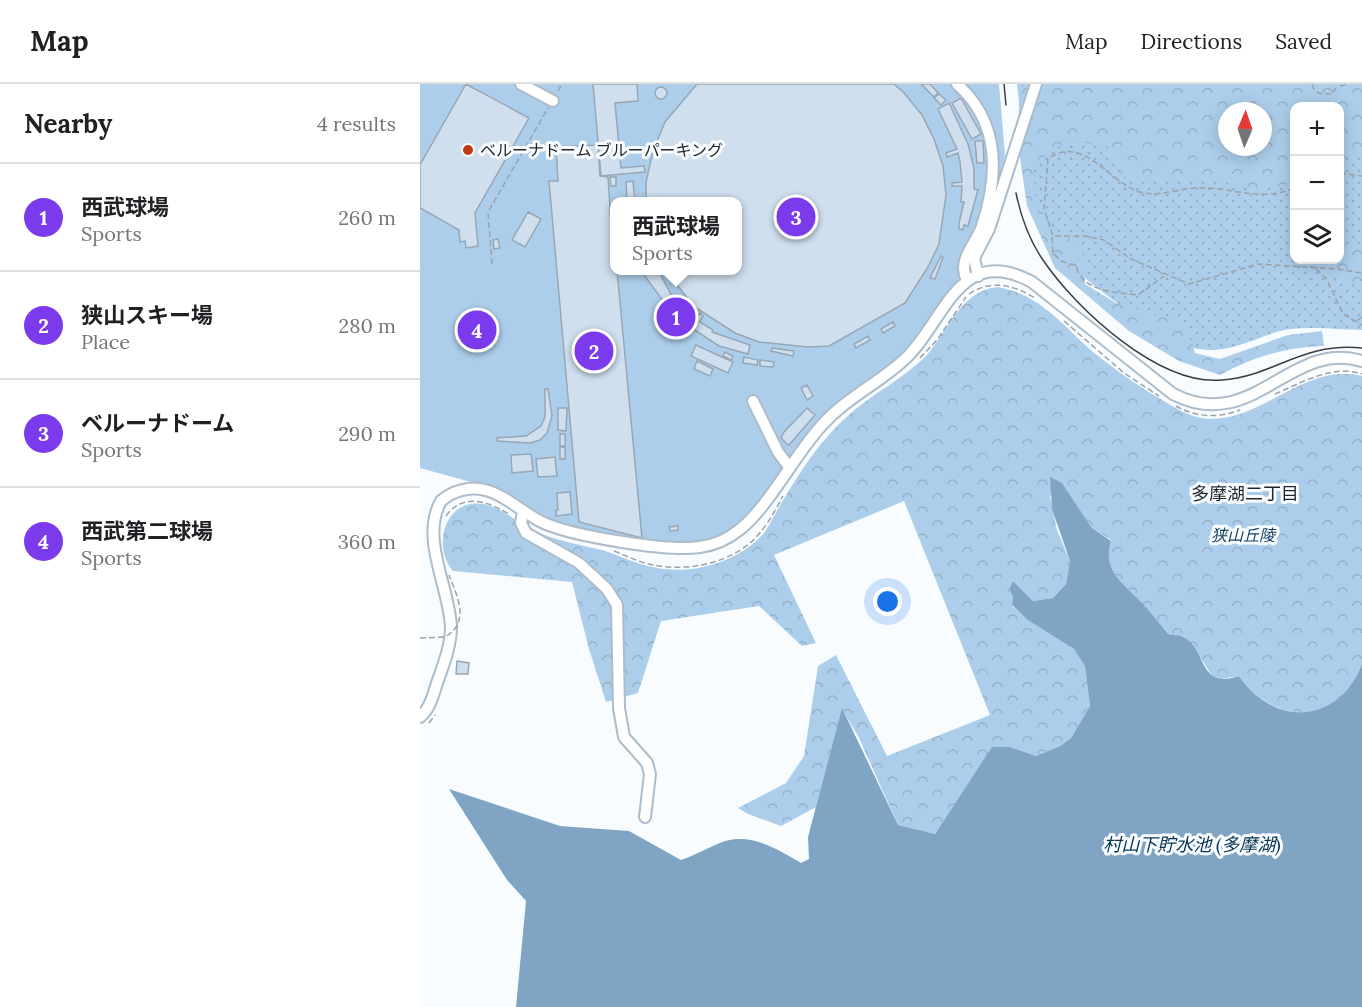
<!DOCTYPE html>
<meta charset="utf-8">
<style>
:root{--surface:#fff;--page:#f2f2f2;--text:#202124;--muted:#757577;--line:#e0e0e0;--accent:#7c3aed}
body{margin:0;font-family:Lora,"Noto Sans JP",serif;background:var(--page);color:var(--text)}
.controls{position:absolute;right:18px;top:18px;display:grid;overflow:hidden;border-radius:12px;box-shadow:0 3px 15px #0003}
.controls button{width:54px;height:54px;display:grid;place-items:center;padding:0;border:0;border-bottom:2px solid var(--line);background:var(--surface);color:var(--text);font:30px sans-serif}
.compass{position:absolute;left:798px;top:18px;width:54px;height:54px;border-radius:50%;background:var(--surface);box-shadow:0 3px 15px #0003;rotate:2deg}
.you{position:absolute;left:468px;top:518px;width:21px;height:21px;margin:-15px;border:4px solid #fff;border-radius:50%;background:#1a73e8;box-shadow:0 0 0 9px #1a73e833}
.badge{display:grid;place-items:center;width:39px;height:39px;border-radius:50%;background:var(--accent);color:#fff;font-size:20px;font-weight:700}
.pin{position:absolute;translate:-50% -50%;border:3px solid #fff;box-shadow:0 2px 6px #0006}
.popup{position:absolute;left:190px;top:113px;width:132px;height:78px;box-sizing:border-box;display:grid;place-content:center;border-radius:12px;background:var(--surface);filter:drop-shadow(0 2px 4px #0005);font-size:20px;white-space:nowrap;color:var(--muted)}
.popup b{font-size:22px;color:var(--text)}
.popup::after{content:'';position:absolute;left:50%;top:100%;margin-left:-12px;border:12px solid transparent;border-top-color:var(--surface)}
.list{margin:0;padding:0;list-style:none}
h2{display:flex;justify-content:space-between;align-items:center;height:78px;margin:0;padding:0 24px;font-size:26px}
h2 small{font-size:20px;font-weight:400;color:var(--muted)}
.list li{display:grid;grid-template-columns:39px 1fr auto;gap:18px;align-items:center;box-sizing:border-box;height:108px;padding:0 24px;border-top:2px solid var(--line)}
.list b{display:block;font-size:22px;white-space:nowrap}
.list p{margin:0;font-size:20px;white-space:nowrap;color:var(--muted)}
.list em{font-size:20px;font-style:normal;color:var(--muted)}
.icon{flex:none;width:33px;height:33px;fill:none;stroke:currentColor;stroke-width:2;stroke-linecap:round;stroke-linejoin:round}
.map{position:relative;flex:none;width:942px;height:923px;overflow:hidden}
header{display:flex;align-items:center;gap:36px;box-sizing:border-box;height:84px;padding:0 30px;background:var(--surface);border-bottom:2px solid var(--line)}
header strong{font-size:28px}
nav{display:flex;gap:33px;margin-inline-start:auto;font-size:21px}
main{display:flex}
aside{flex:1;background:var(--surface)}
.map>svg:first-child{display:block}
.grass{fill:url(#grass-dots);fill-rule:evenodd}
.forest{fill:url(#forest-crowns);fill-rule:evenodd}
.garden{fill:#adceeb;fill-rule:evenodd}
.water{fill:#80a4c3}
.building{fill:#cfdfee;stroke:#97a7b5;stroke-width:1.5}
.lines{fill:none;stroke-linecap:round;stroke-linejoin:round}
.minor-casing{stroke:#acbcca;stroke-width:14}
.path{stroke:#9da2a6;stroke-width:1.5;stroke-dasharray:6 3;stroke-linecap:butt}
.minor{stroke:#fff;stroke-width:10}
.tram{stroke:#383e43;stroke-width:1.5}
.path-bridge{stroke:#9da2a6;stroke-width:1.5;stroke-dasharray:6 3;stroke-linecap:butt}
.poi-dot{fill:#c33917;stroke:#f8fcff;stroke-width:2}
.labels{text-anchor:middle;stroke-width:6;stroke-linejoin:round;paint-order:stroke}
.poi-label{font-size:16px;fill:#1f252a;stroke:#f8fcff;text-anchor:start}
.park-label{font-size:16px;font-style:italic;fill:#123d5d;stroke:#f8fcff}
.neighbourhood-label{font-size:18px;fill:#1f252a;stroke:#f8fcff}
.water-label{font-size:18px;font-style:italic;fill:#053352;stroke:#f8fcff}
</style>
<header>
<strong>Map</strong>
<nav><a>Map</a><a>Directions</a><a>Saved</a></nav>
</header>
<main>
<aside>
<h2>Nearby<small>4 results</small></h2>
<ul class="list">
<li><span class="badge">1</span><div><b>西武球場</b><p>Sports</p></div><em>260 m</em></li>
<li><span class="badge">2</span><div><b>狭山スキー場</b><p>Place</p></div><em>280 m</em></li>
<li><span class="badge">3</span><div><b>ベルーナドーム</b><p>Sports</p></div><em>290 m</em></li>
<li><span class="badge">4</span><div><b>西武第二球場</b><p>Sports</p></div><em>360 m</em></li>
</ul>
</aside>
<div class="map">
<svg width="942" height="923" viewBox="0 0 942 923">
<defs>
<pattern id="grass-dots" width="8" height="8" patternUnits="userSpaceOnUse" patternTransform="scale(1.5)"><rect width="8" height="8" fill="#adceeb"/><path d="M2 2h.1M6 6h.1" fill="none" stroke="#94b1ca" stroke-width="1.8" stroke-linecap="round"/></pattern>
<pattern id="forest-crowns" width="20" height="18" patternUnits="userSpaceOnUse" patternTransform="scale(1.5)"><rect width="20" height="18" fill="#adceeb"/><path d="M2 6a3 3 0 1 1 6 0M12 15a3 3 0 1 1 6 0" fill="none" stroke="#94b1ca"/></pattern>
</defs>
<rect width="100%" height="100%" fill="#f8fcff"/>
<path class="grass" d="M942,0v246c-23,0 -60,-5 -82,1 -22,6 -43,18 -66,19 -7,0 -16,0 -23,-3 -35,-13 -148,-91 -157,-127 -10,-36 -4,-78 -4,-115zM874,22h46v154h-46zM807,27h36v36h-36z"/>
<path class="forest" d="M597,0h345v65l-22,13v-56h-46v77l-38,7 -32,-8 -101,-5 -14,-30 -41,-7 -34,25 1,37 14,28 29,11 6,16 1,27 31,19 70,21 9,29 25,6 68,-24 34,-4 2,15c-39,1 -70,11 -104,29l-41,-14 -50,-30 -74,-63 -28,-62 -9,-62 1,-41zM807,27h36v36h-36z
M923,161h19v36l-13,3 -33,-16 10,-8h14v-12z
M577,203c43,7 65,38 96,65 23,18 46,35 71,49 12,7 24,15 38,17 56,9 102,-57 160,-42v288c-23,61 -86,63 -123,12l-18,3 -9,-3 -18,-29 -11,-10 -15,-3 -19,-23 -28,-27 -9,-11 -5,-20 4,-13 -19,-12 -30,-45 -12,13 7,34 13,31 -4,23 -13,14 -20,3 -20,-20 -4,8 4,8 -1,9 17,14 45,29 11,16 5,41 -19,32 -11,8 -24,10 -26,-9 -18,1 -57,86 -37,-9 -39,-87 -17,-29 -26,98 -35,19 -33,-12 -10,-6 48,-25 18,-27 14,-90 18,-11 51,101 103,-41 -86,-214 -130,54 42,88 -14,3 -43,-40 -98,15 -23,72 -32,9 -17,-53 -17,-67 -119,-11c-21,-24 -9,-73 30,-67 21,4 37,21 56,29 22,9 44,12 66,18 16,5 31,13 48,16 39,9 86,-5 112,-35 25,-44 48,-86 86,-119 23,-20 51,-34 73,-55 24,-25 34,-66 73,-71z"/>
<path class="garden" d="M0,0h579l6,71 -10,46 -25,61 -51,76 -32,28 -35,25 -32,30 -71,92 -21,20 -26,10 -44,-2 -66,-9 -45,-13 -47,-29 -80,-22zM194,118h124v68h-124z"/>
<path class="water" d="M630,393l12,6 30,45 19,13c-9,29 11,42 30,61 10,10 18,21 27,32 4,1 11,1 15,3 25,12 14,53 56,39 36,52 100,48 123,-12v343h-846l10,-106 -19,-21 -58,-91 111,37 69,5 52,29c15,-5 32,-15 44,-19 28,-8 53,9 76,22l8,-4 -1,-22 34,-129 56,117 37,9 57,-87h18l26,9 24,-10 11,-8 19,-32 -5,-40 -11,-17 -46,-29 -16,-15 1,-8 -4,-8 4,-8 20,20 20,-3 13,-14 4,-23 -18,-52z"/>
<path class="building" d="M46,0l63,34 -54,95 3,33 -12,2 -1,-7 -5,1 -1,-12 -39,-22v-43z
M173,0h44l1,17 -23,2 6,65 23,-2 1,6 -44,4z
M277,0h197l10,9 18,22 12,24 9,27 3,29 -7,49 -11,23 -23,36 -76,43 -21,1 -49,-5 -24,-9 -42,-27 -27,-36h72v-68h-92v-20l7,-31 12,-29z
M501,0h9l8,9 -4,4z
M235 9a6 6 0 1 1 12 0a6 6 0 1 1-12 0Z
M519,10l7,6 -5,5 -7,-7z
M541,14l20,36 -9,5 -20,-36z
M529,19l19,41 6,24v21l4,1 -10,36 -4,-1 -1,5 -4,-1v-6l5,-21h-3l1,-16h-10v-3l10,-1 -2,-20 -2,-9 -11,4 -1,-4 11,-4 -19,-40z
M555,57h8l1,22h-7z
M178,61l2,31 8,1 6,93h3l25,268 -63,-16 -30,-341h9l-2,-34z
M190,93h6v9h-5z
M213,97l2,21h-8l-1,-20z
M108,128l13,7 -16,28 -13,-7z
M78,155l2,9 -6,1 -1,-9z
M521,172l2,1 -8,22 -5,-1z
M238,186l14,26 13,14 11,9 4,-6 3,3 -3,6 13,8 -1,2 38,13 -2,9 -29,-8 -44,-29 -34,-46z
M473,238l2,4 -12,7 -2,-4z
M448,252l2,4 -14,8 -2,-4z
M276,261l37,17 -5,11 -37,-17z
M352,264l22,3 -1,5 -22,-5z
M305,268l8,4 -2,4 -8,-4z
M324,273l14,3 -1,5 -14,-2z
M340,276l14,2 -1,5 -13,-1z
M277,277l16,8 -3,7 -16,-7z
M387,301l6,11 -6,4 -6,-12z
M125,305h3l4,27 -5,17 -7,7 -10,3 -33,-2v-3l29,-2 15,-10 4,-9z
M138,324h9l-1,23 -8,-1z
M387,324l8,7 -26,30 -3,-2 -5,-5 3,-6z
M140,350h5v12h-5z
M140,363h5v12h-5z
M111,370l2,17 -21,2 -1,-18z
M135,373l2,19 -19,1 -2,-18z
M150,408l2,22 -16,2v-6h2l-1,-17z
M258,442v4l-8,1 -1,-4z
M37,577l12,2 -1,11h-12z"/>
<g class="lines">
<defs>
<path id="minor" d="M101,0l32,17
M537,0c43,38 42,90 25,142 -7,20 -25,33 -15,55
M558,192l-4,-18 15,-29 47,-145
M333,317l25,51 11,15
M103,428l-2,11 5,10 53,30 28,26 10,16 2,103 5,29 23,26 3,11 -5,43
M0,633c10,-8 13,-22 17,-34 6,-17 14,-37 14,-56 -2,-41 -31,-89 -10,-126 11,-10 29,-15 44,-11 21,5 39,24 59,33 29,13 124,29 156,24 14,-2 28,-8 39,-17 29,-22 56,-76 83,-105 26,-29 60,-43 86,-69 37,-37 52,-113 124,-74l141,112c80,41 117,-55 189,-33"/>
</defs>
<use href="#minor" class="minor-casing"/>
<path class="path" d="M892,0c3,11 10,10 20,10l4,-6 11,-4
M138,7l4,-7
M920,89l22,3
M874,104c-33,15 -64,-2 -99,0 -16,1 -34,8 -51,5 -33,-6 -60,-61 -96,-34l-4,50 9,27h32l19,4 27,19 58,25 69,-20 79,5 25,4
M632,153l1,16 8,8 15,5c6,26 40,26 62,29l26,-19
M72,180l-4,-52 60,-104
M896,185l10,9 17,36 19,11
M549,210c22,-15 45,-9 66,4
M644,237l60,52 35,23
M937,237l5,-4
M500,274l17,-18 29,-43
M855,310c26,-11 58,-30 87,-20
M756,322c21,12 43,12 64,4
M26,432c17,-24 43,-14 63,-2
M194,467c13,5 26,12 40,14 34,7 80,-2 104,-30 10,-11 18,-26 25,-39
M9,639l6,-8"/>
<use href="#minor" class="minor"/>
<path class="tram" d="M584,0l2,21
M596,109c5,24 13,47 27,67 33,49 116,126 179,120 53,-4 79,-38 140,-32"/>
<path class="path-bridge" d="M0,554l25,-1c26,-15 12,-41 4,-62"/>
</g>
<circle class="poi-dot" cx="48" cy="66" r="6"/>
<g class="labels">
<g class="poi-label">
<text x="60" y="72">ベルーナドーム ブルーパーキング</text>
</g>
<g class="park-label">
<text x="823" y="457">狭山丘陵</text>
</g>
<g class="neighbourhood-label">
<text x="825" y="416">多摩湖二丁目</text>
</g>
<g class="water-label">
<text x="772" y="767">村山下貯水池 (多摩湖)</text>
</g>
</g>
</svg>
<div class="controls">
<button>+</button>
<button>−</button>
<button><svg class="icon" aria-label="layers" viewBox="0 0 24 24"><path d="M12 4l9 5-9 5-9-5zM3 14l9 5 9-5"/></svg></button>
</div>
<svg class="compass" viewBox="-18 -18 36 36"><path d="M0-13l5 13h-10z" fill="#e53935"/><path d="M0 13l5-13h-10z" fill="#757577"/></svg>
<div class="you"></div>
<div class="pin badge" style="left:256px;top:233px">1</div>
<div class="popup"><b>西武球場</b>Sports</div>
<div class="pin badge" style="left:174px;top:267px">2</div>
<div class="pin badge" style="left:376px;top:133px">3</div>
<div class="pin badge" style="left:57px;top:246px">4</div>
</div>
</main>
